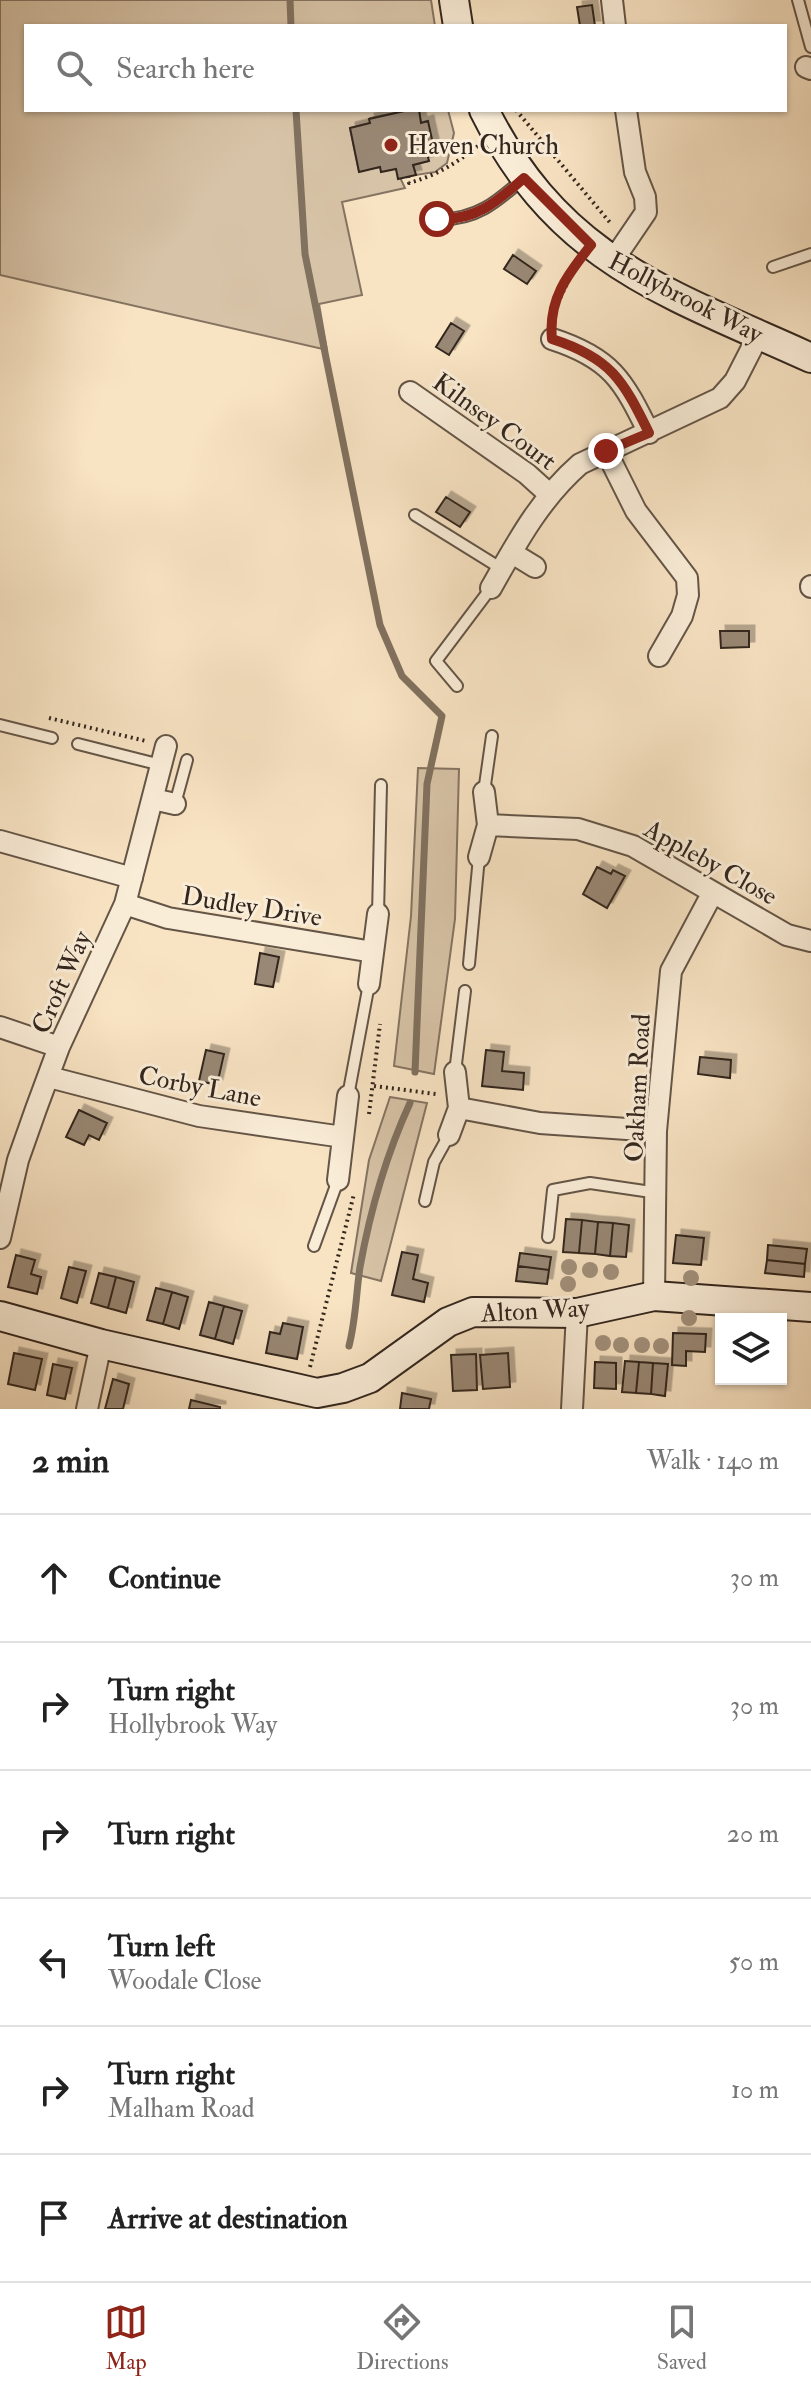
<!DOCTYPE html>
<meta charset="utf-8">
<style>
:root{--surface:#fff;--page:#f2f2f2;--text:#222;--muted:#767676;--line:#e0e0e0;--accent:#8f2418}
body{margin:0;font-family:"IM FELL Double Pica",serif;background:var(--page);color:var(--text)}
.controls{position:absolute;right:24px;bottom:24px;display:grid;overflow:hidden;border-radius:0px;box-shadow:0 2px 6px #0004}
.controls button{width:72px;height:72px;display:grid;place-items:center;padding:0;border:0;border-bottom:2px solid var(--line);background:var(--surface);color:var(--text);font:40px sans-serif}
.stop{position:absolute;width:24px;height:24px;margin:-18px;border:6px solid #8f2418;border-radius:50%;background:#fff}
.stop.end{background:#8f2418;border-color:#fff;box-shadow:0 2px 8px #0008}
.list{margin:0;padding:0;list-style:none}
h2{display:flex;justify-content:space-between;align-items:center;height:104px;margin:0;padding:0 32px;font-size:34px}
h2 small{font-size:26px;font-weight:400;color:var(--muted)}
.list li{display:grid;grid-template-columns:52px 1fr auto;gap:24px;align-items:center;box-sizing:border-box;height:128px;padding:0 32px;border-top:2px solid var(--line)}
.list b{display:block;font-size:30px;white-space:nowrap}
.list p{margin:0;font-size:26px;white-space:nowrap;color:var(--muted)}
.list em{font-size:26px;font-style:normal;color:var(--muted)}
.icon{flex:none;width:44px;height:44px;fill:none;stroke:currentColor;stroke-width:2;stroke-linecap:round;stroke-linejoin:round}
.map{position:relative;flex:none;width:811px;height:1409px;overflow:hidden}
.search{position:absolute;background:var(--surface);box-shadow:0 2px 6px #0004;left:24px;right:24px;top:24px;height:88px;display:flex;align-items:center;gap:20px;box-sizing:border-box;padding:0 28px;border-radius:0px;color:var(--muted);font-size:30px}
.sheet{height:872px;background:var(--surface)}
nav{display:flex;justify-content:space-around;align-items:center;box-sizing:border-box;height:112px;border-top:2px solid var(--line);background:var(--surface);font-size:22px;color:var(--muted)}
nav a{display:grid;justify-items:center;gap:4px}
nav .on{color:var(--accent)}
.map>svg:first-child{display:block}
.green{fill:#d7c3a7;stroke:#857462;stroke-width:2}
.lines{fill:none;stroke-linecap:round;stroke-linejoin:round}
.stream{stroke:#81715f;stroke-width:7}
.building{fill:#998874;stroke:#33261e;stroke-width:2;filter:url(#shadow)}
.lane-casing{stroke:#645547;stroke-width:14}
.street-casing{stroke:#645547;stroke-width:24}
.secondary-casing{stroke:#33261e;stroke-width:32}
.path{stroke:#33261e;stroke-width:4;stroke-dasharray:2 4;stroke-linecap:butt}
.lane{stroke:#faedd8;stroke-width:10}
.street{stroke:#faedd8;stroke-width:20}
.secondary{stroke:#faedd8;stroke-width:28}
.tree{fill:#a2907b}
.route{stroke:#8f2418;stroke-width:10}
.poi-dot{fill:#8f2418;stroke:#faedd8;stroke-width:3}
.labels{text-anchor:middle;stroke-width:6;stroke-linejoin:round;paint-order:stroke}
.poi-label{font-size:26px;fill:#33261e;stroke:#faedd8;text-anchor:start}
.street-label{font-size:26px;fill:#33261e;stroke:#faedd8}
</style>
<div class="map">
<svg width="811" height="1409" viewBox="0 0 811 1409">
<defs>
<filter id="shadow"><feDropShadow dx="5.5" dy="-5.5" stdDeviation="0" flood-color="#0004"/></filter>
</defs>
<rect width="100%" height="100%" fill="#f8e3c3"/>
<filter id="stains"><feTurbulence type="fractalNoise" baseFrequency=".0025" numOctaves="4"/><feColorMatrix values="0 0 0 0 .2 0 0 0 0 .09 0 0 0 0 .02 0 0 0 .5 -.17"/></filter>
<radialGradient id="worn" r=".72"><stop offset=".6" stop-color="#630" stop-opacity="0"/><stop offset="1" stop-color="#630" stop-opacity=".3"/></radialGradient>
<path class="green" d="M0,0h431l4,26h-409v84h383l-39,8v5l-20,5 9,43 21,-4 16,2 9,19 -63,14 20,93 -43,9 8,46 -327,-75z
M419,110h29l6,23 -7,30 -12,9 -19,3 -3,-10 15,-4 -3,-16 7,-2 -5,-22 -6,2z
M418,768l41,1 -4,150 -21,155 -40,-8 17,-150z
M390,1097l37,6 -46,178 -30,-8 18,-113z"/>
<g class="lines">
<path class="stream" d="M290,0l1,26
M296,110l9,144 75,371 22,51 40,40 -15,68 -12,288
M349,1346c7,-27 7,-52 11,-79 10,-55 27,-114 50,-164"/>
</g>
<path class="building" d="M592,5l3,21h-15l-3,-19z
M409,110h10l2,13 7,-2 5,23 -8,1 4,16 -16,4 3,10 -18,4 -2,-10 -15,3 -1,-5 -21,5 -9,-44 20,-5 -1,-4z
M513,255l23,16 -9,13 -23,-15z
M451,323l13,8 -15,24 -13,-8z
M446,497l24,15 -10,15 -24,-15z
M720,631h29v16l-28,1z
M597,867l14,7 2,-4 12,6 -18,32 -24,-14z
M260,953l19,4 -6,30 -18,-3z
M206,1050l18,4 -7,31 -18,-4z
M486,1050l18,2 -2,19 22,2 -1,17 -41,-4z
M700,1057l31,3 -1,18 -32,-4z
M79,1110l28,13 -8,17 -10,-5 -5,10 -18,-8z
M566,1219l16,1 -3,33 -16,-1z
M582,1220l16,2 -3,32 -16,-1z
M598,1222l15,1 -3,33 -15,-2z
M613,1223l16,2 -3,32 -16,-1z
M676,1235l28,3 -3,27 -28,-2z
M768,1245l39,4 -2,15 -38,-4z
M402,1252l16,3 -5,24 15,4 -4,19 -32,-7z
M520,1253l31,4 -2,13 -31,-4z
M16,1255l19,5 -4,14 10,3 -4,17 -29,-7z
M767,1260l38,4 -1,13 -39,-4z
M518,1266l31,4 -2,14 -31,-3z
M69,1267l17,4 -9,32 -16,-5z
M99,1273l17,4 -8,31 -17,-5z
M116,1277l18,5 -8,31 -18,-5z
M156,1288l16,4 -9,32 -16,-4z
M172,1292l16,5 -9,32 -16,-5z
M209,1302l15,4 -9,33 -15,-4z
M224,1306l18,5 -9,33 -18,-5z
M283,1323l20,4 -6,32 -31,-6 4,-21 10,2z
M673,1333l33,1 -1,18 -19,-1v15l-14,-1z
M14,1353l28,6 -7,31 -27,-6z
M508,1353l2,34 -27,2 -3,-34z
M476,1354l1,36 -24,1 -2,-36z
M625,1361l14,1 -3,31 -14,-1z
M595,1362l21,1v26l-22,-1z
M639,1362l14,1 -2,31 -15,-1z
M653,1363l15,1 -3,32 -14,-2z
M53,1364l19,4 -7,31 -18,-4z
M113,1379l16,5 -6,25h-18z
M402,1393l29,6 -2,10h-29z
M191,1400l29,7v2h-31z"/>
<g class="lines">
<defs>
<path id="lane" d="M798,0l13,47
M437,219c38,2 60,-17 87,-41
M773,267l38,-13
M415,515l87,54
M457,686l-21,-25 55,-73
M0,725l52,13
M78,744l83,21
M484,792l8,-56
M175,804l12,-44
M378,914l3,-129
M469,964l10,-107
M455,1072l10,-81
M348,1096l21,-112
M425,1201l9,-39 15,-27
M548,1237l5,-47 37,-7 68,10
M314,1246l24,-66"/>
<path id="street" d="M612,0l3,26
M806,67l5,2
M612,262l34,-50 -1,-15 -10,-25 -9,-62
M552,339c59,19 71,41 97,94
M410,392l117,82 21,19
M606,451l30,60 51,67 1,17 -6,21 -23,40
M512,553l23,14
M811,587v-1
M491,588c26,-46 49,-89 89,-124l140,-66 15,-17 24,-47
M153,799l22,5
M488,825l90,4 55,17 154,89 24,6
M0,841l132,37
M479,857l9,-32 -4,-33
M125,904l43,14 205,34
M369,984l9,-70
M0,1027l59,20
M49,1077l150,39 144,21
M459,1108l81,15 116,8
M449,1135l10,-27 -4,-36
M338,1180l10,-84
M0,1238l18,-78 18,-51 23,-62 66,-143 41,-158
M654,1296l2,-165 15,-160 41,-77
M87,1409l14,-65
M572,1409l5,-96"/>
<path id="secondary" d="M454,0l4,26
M484,110c75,151 184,183 327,248
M0,1316l101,28 216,49 26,-5 27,-10 78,-56 25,-10 104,1 77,-17 157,11"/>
</defs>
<use href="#lane" class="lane-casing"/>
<use href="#street" class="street-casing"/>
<use href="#secondary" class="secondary-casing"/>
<path class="path" d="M516,110l96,115
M408,176l1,7c28,-8 46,-19 69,-37
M550,319l27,-56
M49,718l97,23
M374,1086l62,8
M369,1114l11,-90
M310,1367l44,-173"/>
<use href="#lane" class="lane"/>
<use href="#street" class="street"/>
<use href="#secondary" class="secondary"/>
</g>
<g class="tree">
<circle cx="569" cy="1267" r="8"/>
<circle cx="590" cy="1270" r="8"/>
<circle cx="611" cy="1272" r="8"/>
<circle cx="691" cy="1278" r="8"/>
<circle cx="568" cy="1284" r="8"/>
<circle cx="689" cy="1318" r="8"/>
<circle cx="603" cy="1343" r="8"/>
<circle cx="621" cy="1345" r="8"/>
<circle cx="642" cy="1345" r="8"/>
<circle cx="661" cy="1346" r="8"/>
</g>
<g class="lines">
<path class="route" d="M437,219c38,2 60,-17 87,-41l67,67c-24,30 -43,55 -39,94 59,19 71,41 97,94l-43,18"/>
</g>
<circle class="poi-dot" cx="391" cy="145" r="8"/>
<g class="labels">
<g class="poi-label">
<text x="407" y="154">Haven Church</text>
</g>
<g class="street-label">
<text transform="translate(686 297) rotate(27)" y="9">Hollybrook Way</text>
<text transform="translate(495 421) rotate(36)" y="9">Kilnsey Court</text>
<text transform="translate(711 862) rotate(29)" y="9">Appleby Close</text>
<text transform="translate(252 906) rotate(9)" y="9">Dudley Drive</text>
<text transform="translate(61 982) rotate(-66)" y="9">Croft Way</text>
<text transform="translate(200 1086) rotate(11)" y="9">Corby Lane</text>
<text transform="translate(637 1088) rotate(-87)" y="9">Oakham Road</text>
<text transform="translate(535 1310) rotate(-3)" y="9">Alton Way</text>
</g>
</g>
<rect width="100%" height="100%" filter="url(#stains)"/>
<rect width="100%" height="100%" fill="url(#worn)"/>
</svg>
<div class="controls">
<button><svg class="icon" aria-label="layers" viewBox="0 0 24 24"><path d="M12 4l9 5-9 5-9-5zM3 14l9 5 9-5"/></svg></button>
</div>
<div class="stop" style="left:437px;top:219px"></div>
<div class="stop end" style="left:606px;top:451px"></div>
<div class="search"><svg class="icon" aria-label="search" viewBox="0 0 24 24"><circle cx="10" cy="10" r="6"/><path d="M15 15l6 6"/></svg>Search here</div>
</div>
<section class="sheet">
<h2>2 min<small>Walk · 140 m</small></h2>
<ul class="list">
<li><svg class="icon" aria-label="ahead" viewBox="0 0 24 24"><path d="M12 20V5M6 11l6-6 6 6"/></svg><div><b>Continue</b></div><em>30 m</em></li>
<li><svg class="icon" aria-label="right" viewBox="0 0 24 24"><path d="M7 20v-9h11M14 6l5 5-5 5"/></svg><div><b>Turn right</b><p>Hollybrook Way</p></div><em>30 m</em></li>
<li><svg class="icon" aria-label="right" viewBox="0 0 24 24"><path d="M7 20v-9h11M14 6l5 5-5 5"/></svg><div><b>Turn right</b></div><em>20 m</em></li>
<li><svg class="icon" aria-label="left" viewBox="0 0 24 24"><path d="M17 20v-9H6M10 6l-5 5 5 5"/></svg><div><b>Turn left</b><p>Woodale Close</p></div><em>50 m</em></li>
<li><svg class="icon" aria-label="right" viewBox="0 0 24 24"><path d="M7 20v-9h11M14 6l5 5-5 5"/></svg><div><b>Turn right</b><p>Malham Road</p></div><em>10 m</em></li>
<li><svg class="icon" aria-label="arrive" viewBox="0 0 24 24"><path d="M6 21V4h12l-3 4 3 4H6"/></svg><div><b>Arrive at destination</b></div></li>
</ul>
</section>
<nav>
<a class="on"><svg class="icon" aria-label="map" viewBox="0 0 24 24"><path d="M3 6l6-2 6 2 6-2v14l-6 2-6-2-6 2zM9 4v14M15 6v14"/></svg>Map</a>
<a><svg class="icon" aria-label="directions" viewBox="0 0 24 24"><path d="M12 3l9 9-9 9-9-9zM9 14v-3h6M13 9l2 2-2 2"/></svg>Directions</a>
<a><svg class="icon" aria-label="saved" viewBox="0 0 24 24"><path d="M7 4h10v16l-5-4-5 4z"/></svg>Saved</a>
</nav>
